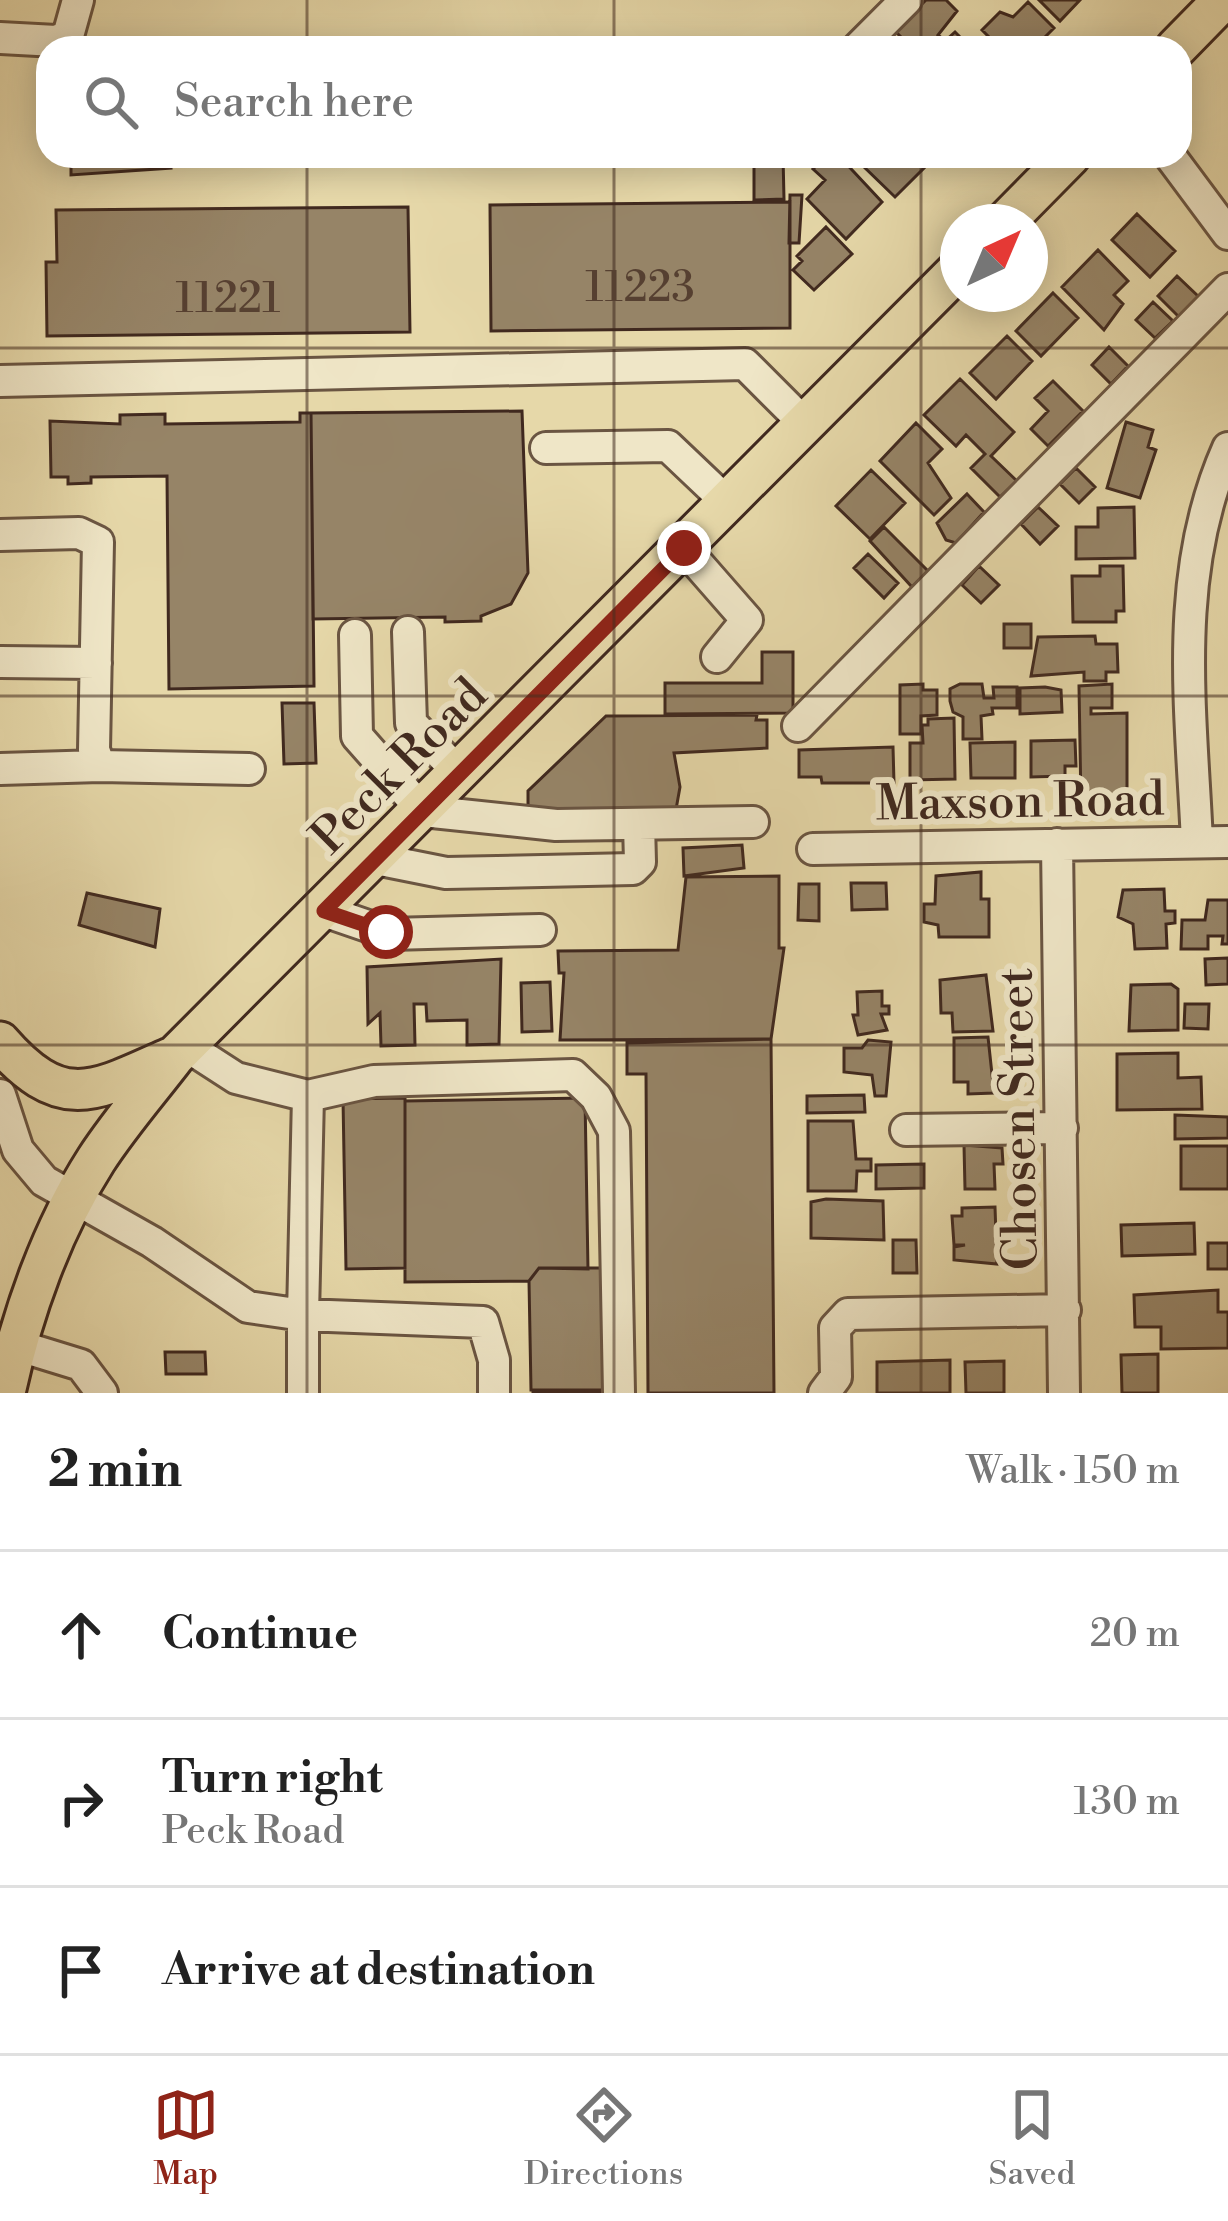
<!DOCTYPE html>
<meta charset="utf-8">
<style>
:root{--surface:#fff;--page:#f2f2f2;--text:#222;--muted:#767676;--line:#e0e0e0;--accent:#8f2418}
body{margin:0;font-family:"Libre Bodoni",serif;background:var(--page);color:var(--text)}
.compass{position:absolute;left:940px;top:204px;width:108px;height:108px;border-radius:50%;background:var(--surface);box-shadow:0 6px 30px #0003;rotate:44deg}
.stop{position:absolute;width:36px;height:36px;margin:-27px;border:9px solid #8f2418;border-radius:50%;background:#fff}
.stop.end{background:#8f2418;border-color:#fff;box-shadow:0 3px 12px #0008}
.list{margin:0;padding:0;list-style:none}
h2{display:flex;justify-content:space-between;align-items:center;height:156px;margin:0;padding:0 48px;font-size:51px}
h2 small{font-size:39px;font-weight:400;color:var(--muted)}
.list li{display:grid;grid-template-columns:78px 1fr auto;gap:36px;align-items:center;box-sizing:border-box;height:168px;padding:0 48px;border-top:3px solid var(--line)}
.list b{display:block;font-size:45px;white-space:nowrap}
.list p{margin:0;font-size:39px;white-space:nowrap;color:var(--muted)}
.list em{font-size:39px;font-style:normal;color:var(--muted)}
.icon{flex:none;width:66px;height:66px;fill:none;stroke:currentColor;stroke-width:2;stroke-linecap:round;stroke-linejoin:round}
.map{position:relative;flex:none;width:1228px;height:1393px;overflow:hidden}
.search{position:absolute;background:var(--surface);box-shadow:0 6px 30px #0003;left:36px;right:36px;top:36px;height:132px;display:flex;align-items:center;gap:30px;box-sizing:border-box;padding:0 42px;border-radius:36px;color:var(--muted);font-size:45px}
.sheet{height:660px;background:var(--surface)}
nav{display:flex;justify-content:space-around;align-items:center;box-sizing:border-box;height:168px;border-top:3px solid var(--line);background:var(--surface);font-size:33px;color:var(--muted)}
nav a{display:grid;justify-items:center;gap:6px}
nav .on{color:var(--accent)}
.map>svg:first-child{display:block}
.building{fill:#968467;stroke:#40291f;stroke-width:3}
.lines{fill:none;stroke-linecap:round;stroke-linejoin:round}
.minor-casing{stroke:#6a5542;stroke-width:36}
.major-casing{stroke:#40291f;stroke-width:45}
.minor{stroke:#efe6c7;stroke-width:30}
.major{stroke:#e6d8a9;stroke-width:39}
.route{stroke:#8f2418;stroke-width:15}
.grid{fill:none;stroke:#40291f;stroke-width:3;stroke-opacity:0.55}
.labels{text-anchor:middle;stroke-width:12;stroke-linejoin:round;paint-order:stroke}
.number-label{font-size:42px;fill:#564031}
.street-label{font-size:48px;fill:#40291f;stroke:#efe6c7}
</style>
<div class="map">
<svg width="1228" height="1393" viewBox="0 0 1228 1393">
<rect width="100%" height="100%" fill="#e6d8a9"/>
<filter id="stains"><feTurbulence type="fractalNoise" baseFrequency=".00167" numOctaves="4"/><feColorMatrix values="0 0 0 0 .2 0 0 0 0 .09 0 0 0 0 .02 0 0 0 .5 -.17"/></filter>
<radialGradient id="worn" r=".72"><stop offset=".6" stop-color="#630" stop-opacity="0"/><stop offset="1" stop-color="#630" stop-opacity=".3"/></radialGradient>
<path class="building" d="M926,0h20l11,11 -19,24 7,6 10,-9 16,16h-34l-7,-6 -18,6 -17,-17z
M1039,0h41l-20,21z
M1028,2l26,26 -20,20h-34l-18,-18 18,-18 13,5z
M71,156h99l1,12 -100,7z
M754,156h29l1,43 -30,1z
M826,156h13l43,46 -36,37 -39,-40 18,-19 -12,-11z
M871,156h54l6,5 -36,36 -33,-32z
M790,195h12l-3,48h-10z
M790,202v126l-299,3 -1,-126z
M408,207l2,125 -363,4 -1,-74h11l-1,-52z
M1137,214l38,37 -25,26 -38,-37z
M826,227l26,27 -38,36 -21,-20 9,-9 -5,-5z
M1098,250l30,31 -14,14 9,9 -19,26 -42,-43z
M1177,276l22,21 -20,20 -21,-21z
M1053,293l25,25 -37,38 -25,-25z
M1153,302l20,19 -18,17 -19,-18z
M1007,336l25,25 -36,38 -26,-26z
M1109,347l19,19 -17,18 -19,-19z
M960,379l54,53 -23,24 26,25 -17,16 -29,-29 14,-14 -19,-19 -10,11 -32,-31z
M1053,381l30,30 -35,35 -17,-17 17,-18 -13,-13z
M522,411l6,162 -17,31 -30,12v5l-36,1v-5l-132,2 -2,-206z
M300,413h11l3,273 -145,3 -2,-213 -76,1v6l-23,1v-7h-17l-1,-56 70,3v-9l45,-1v10l135,-2z
M1126,422l27,8 -5,17 8,3 -16,48 -33,-10z
M916,423l26,26 -14,14 23,35 -17,17 -54,-54z
M1076,468l19,19 -16,16 -19,-19z
M871,470l34,33 -35,36 -34,-33z
M967,494l17,18 -28,31 -10,-3 -9,-17z
M1038,507l20,19 -18,18 -19,-20z
M1134,507l1,51 -59,1v-32h22v-19z
M884,527l44,44 -16,16 -42,-46z
M868,554l30,29 -14,15 -30,-30z
M979,566l20,19 -18,18 -19,-18z
M1100,566h23l1,45h-8v11h-43l-1,-46h28z
M1004,624h27v24h-27z
M1095,636l1,8h21l1,28h-12v9h-22v-9l-53,4 7,-39z
M762,652h31v61l-128,1v-31h97z
M923,684v6h14v25l-16,1v18h-21v-49z
M960,684h22l2,14h10l-1,-11h24v21h-25l1,6 -12,2 1,23h-19v-22l-10,-5 -3,-11v-12z
M1112,684v24h-21v6l36,-1v85l-46,6 -2,-118z
M1045,687l16,3 1,22 -42,2v-26z
M282,703h32l2,60 -32,1z
M757,715l-1,5h11v28l-93,5 6,34 -5,28 -147,1v-25l78,-75z
M954,718l1,61 -45,1v-37h13l-1,-18h6v-6z
M1075,740l1,26h-11v10l-34,1v-36z
M1015,742v36h-44l-1,-35z
M893,747l1,36h-72l-1,-6h-22v-27z
M742,845l2,23 -60,8 -1,-28z
M981,872v27h8v38h-50l-1,-12 -14,-3v-18h11l1,-28z
M779,876v72h5l-13,91 -211,1 4,-67h-5l-1,-22 120,-1 8,-73z
M851,883h35l1,26 -35,1z
M799,884h20v37l-21,-1z
M1164,889l1,22h10v12l-9,1 1,24 -32,1 -2,-25 -15,-7 5,-27z
M87,893l73,16 -5,38 -76,-22z
M1208,900h20v44h-6l1,-8h-15v13h-27l1,-29h23z
M1228,958v26l-22,1 -1,-26z
M501,959l-2,85 -32,1v-25l-40,1 -1,-17h-12l1,41 -34,1 -1,-33 -12,11 -1,-57z
M986,975l7,56 -40,1 -1,-19h-11l-1,-33z
M550,982l2,49 -30,1 -1,-49z
M1171,984l7,5v41l-49,1 2,-46z
M882,991v15h7v8h-8l6,16 -29,5 -5,-20h5l-1,-23z
M1185,1004h24l-1,25 -24,-1z
M988,1037l6,56 -26,1v-12h-14v-44z
M771,1039l3,354h-126l-2,-319h-19v-31z
M868,1040l23,2 -5,54h-11l-3,-21 -28,-3v-24h18z
M1178,1053v25l23,-1 1,32 -85,1v-56z
M864,1095l1,17 -58,1v-17z
M405,1098v170l-59,1 -3,-170z
M585,1098l3,171 -49,-1 -10,13 -124,1v-181z
M1175,1115l53,2v21l-53,1z
M808,1121h45l3,38h15v12h-14l-1,20h-48z
M964,1145l38,3 1,16h-9l1,25h-30z
M1181,1146h47v43h-47z
M924,1164v24l-48,1v-24z
M826,1199l57,2 1,39 -73,-2v-36z
M995,1207l2,57 -43,-4v-13l11,-2h-11l-2,-29h10v-8z
M1194,1223l1,31 -73,2 -1,-31z
M893,1240h23l1,33h-24z
M1208,1243h20v26h-20z
M539,1268h73l2,122h-83l-2,-109z
M1218,1290v22h10v36l-67,1v-22h-26l-1,-32z
M165,1352h40l1,22h-40z
M1158,1354v39h-36l-1,-38z
M950,1360v33h-73v-31z
M1004,1361v32h-38l-1,-31z
M533,1390h81v3h-81z"/>
<g class="lines">
<defs>
<path id="minor" d="M0,38l56,3 12,-5 10,-36
M858,48l48,-48
M1170,156l58,78
M0,381l745,-17 60,60
M546,448l122,-2 60,57
M0,535l79,-2 19,9 -4,208 6,16 149,3
M684,548l63,72 -30,37
M408,632l3,91 49,51
M355,635l2,101 66,75 133,14 197,-3
M0,662l96,1
M798,726l430,-437
M0,769l100,-3
M1197,842c-6,-134 -25,-268 31,-394
M1057,844l7,549
M813,849l415,-7
M376,859l70,14 187,-4 7,-7 -1,-38
M324,911l67,23 149,-4
M0,1095l18,55 26,31 108,61 96,65 55,8 5,-219 -72,-18 -51,-33
M308,1096l66,-15 199,-6 23,22 18,34 5,262
M906,1130l156,-2
M16,1345l65,20 21,28
M303,1393v-78l180,7 11,38v33
M824,1393l12,-16 -1,-49 13,-14 217,-4"/>
<path id="major" d="M1176,48l47,-48
M1005,222l65,-66
M0,1042c62,71 94,50 170,16
M5,1393c17,-80 47,-164 91,-233 24,-37 53,-70 79,-104l783,-786"/>
</defs>
<use href="#minor" class="minor-casing"/>
<use href="#major" class="major-casing"/>
<use href="#minor" class="minor"/>
<use href="#major" class="major"/>
</g>
<g class="lines">
<path class="route" d="M386,932l-62,-21 360,-363"/>
</g>
<path class="grid" d="M307,0v48M614,0v48M921,0v48M307,156v1237M614,156v1237M921,156v1237M0,348h1228M0,696h1228M0,1045h1228"/>
<g class="labels">
<g class="number-label">
<text x="640" y="301">11223</text>
<text x="228" y="312">11221</text>
</g>
<g class="street-label">
<text transform="translate(398 765) rotate(-45)" y="17">Peck Road</text>
<text transform="translate(1020 800) rotate(-1)" y="17">Maxson Road</text>
<text transform="translate(1017 1119) rotate(-91)" y="17">Chosen Street</text>
</g>
</g>
<rect width="100%" height="100%" filter="url(#stains)"/>
<rect width="100%" height="100%" fill="url(#worn)"/>
</svg>
<svg class="compass" viewBox="-18 -18 36 36"><path d="M0-13l5 13h-10z" fill="#e53935"/><path d="M0 13l5-13h-10z" fill="#767676"/></svg>
<div class="stop" style="left:386px;top:932px"></div>
<div class="stop end" style="left:684px;top:548px"></div>
<div class="search"><svg class="icon" aria-label="search" viewBox="0 0 24 24"><circle cx="10" cy="10" r="6"/><path d="M15 15l6 6"/></svg>Search here</div>
</div>
<section class="sheet">
<h2>2 min<small>Walk · 150 m</small></h2>
<ul class="list">
<li><svg class="icon" aria-label="ahead" viewBox="0 0 24 24"><path d="M12 20V5M6 11l6-6 6 6"/></svg><div><b>Continue</b></div><em>20 m</em></li>
<li><svg class="icon" aria-label="right" viewBox="0 0 24 24"><path d="M7 20v-9h11M14 6l5 5-5 5"/></svg><div><b>Turn right</b><p>Peck Road</p></div><em>130 m</em></li>
<li><svg class="icon" aria-label="arrive" viewBox="0 0 24 24"><path d="M6 21V4h12l-3 4 3 4H6"/></svg><div><b>Arrive at destination</b></div></li>
</ul>
</section>
<nav>
<a class="on"><svg class="icon" aria-label="map" viewBox="0 0 24 24"><path d="M3 6l6-2 6 2 6-2v14l-6 2-6-2-6 2zM9 4v14M15 6v14"/></svg>Map</a>
<a><svg class="icon" aria-label="directions" viewBox="0 0 24 24"><path d="M12 3l9 9-9 9-9-9zM9 14v-3h6M13 9l2 2-2 2"/></svg>Directions</a>
<a><svg class="icon" aria-label="saved" viewBox="0 0 24 24"><path d="M7 4h10v16l-5-4-5 4z"/></svg>Saved</a>
</nav>
